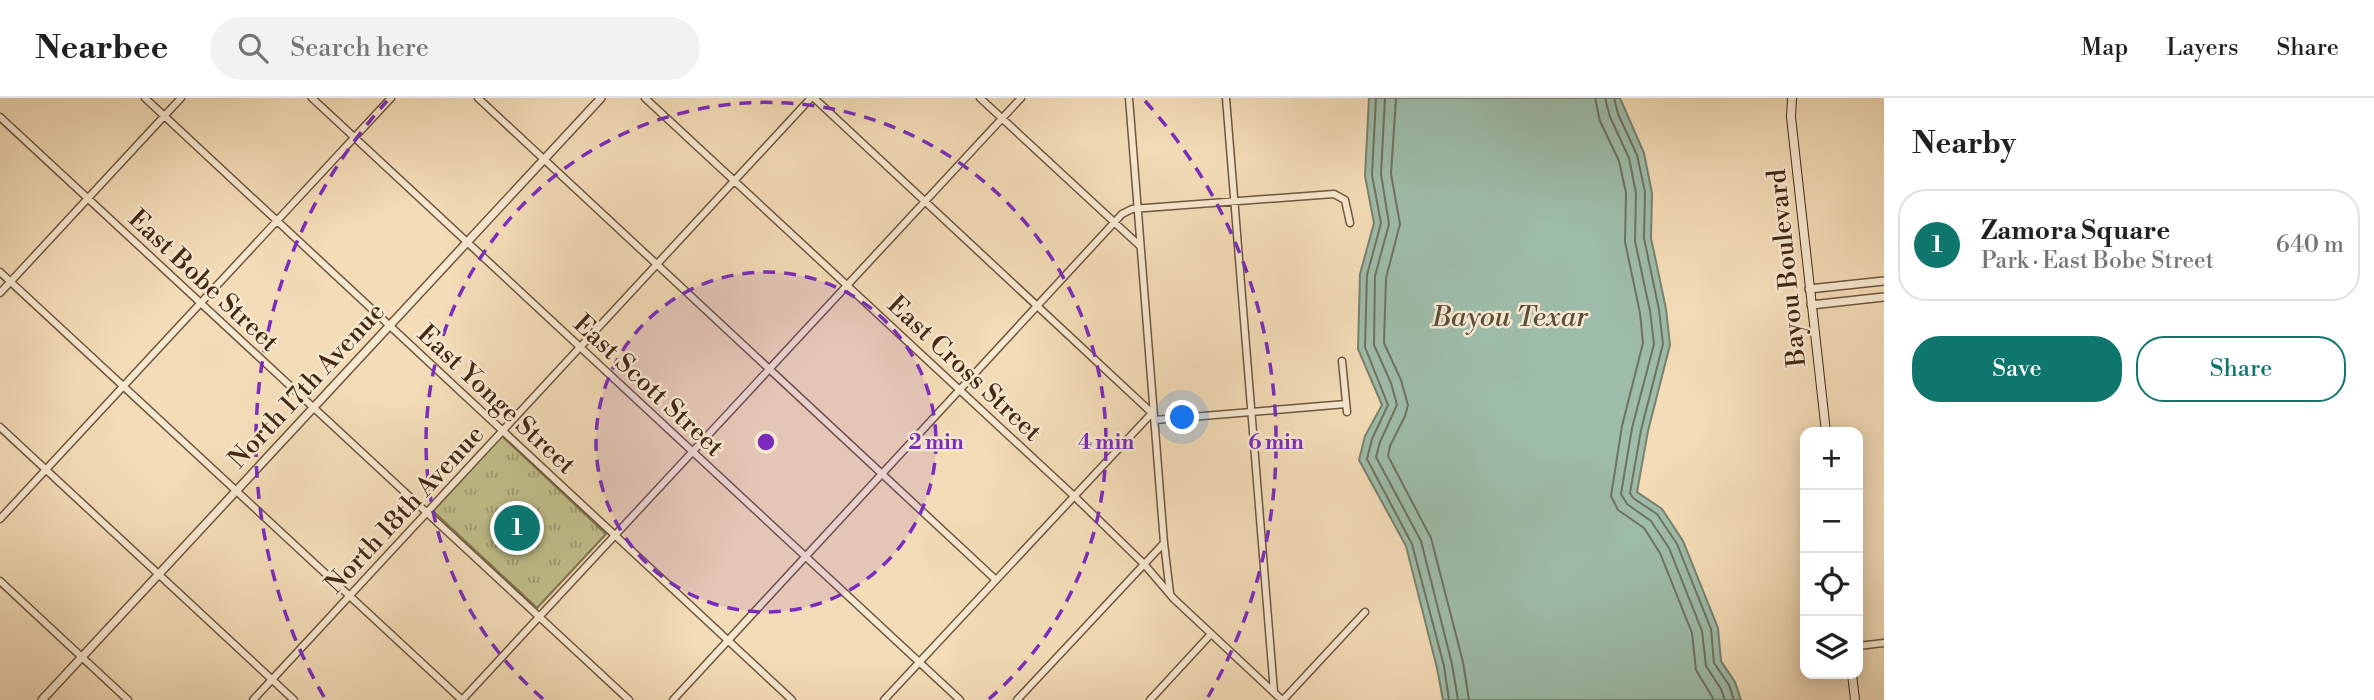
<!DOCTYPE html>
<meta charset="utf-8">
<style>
:root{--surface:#fff;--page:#f2f2f2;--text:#202124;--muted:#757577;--line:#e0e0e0;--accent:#0f766e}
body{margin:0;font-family:"Libre Bodoni",serif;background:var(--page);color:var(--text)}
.controls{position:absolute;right:21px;bottom:21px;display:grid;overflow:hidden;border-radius:14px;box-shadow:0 4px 18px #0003}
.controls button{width:63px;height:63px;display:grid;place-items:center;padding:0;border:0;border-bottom:2px solid var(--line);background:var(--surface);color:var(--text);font:35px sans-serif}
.you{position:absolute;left:1183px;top:320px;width:24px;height:24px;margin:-18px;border:5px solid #fff;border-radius:50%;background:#1a73e8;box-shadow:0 0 0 10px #1a73e833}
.badge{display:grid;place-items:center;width:46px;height:46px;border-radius:50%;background:var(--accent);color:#fff;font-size:23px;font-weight:700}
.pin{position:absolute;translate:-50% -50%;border:4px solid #fff;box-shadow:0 2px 7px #0006}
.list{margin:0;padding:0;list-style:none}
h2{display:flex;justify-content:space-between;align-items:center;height:91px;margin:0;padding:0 28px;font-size:30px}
h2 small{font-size:23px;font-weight:400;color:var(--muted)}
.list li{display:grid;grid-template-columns:46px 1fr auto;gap:21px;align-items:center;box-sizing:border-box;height:112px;margin:0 14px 14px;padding:0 14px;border:2px solid var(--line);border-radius:28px}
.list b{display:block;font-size:26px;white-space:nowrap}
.list p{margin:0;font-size:23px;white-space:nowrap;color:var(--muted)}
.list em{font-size:23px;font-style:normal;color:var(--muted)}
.actions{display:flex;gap:14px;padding:21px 28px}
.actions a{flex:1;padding:16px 0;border:2px solid var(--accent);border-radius:28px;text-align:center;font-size:24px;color:var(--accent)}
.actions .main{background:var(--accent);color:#fff}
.icon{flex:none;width:38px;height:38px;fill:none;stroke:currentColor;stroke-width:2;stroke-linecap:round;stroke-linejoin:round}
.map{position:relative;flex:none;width:1884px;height:602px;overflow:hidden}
header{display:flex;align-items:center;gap:42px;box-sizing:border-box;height:98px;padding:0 35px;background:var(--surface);border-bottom:2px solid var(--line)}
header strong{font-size:33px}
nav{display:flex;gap:38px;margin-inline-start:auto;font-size:24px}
.search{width:490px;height:63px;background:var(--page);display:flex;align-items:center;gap:18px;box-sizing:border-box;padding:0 24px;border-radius:38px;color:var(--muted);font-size:26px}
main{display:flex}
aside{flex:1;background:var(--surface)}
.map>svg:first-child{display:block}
.park{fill:url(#park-tufts);stroke:#827450;stroke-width:2}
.water{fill:#9dbca9;stroke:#79816e;stroke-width:2}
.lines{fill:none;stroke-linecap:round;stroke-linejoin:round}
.shore{stroke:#707260;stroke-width:2}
.minor-casing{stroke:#6f563e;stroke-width:9}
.tertiary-casing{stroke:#6f563e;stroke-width:10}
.secondary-casing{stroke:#432916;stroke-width:10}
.minor{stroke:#f7e8d0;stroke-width:6}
.tertiary{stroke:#f7e8d0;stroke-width:7}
.secondary{stroke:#f7e8d0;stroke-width:8}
.ring{fill:none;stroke:#7b2cbf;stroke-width:3.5;stroke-dasharray:12 9}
.labels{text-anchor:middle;stroke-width:5;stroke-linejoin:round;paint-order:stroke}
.street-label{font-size:26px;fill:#432916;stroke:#f7e8d0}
.water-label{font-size:28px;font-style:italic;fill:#5a4e3b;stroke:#f7e8d0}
.centre{fill:#7b2cbf;stroke:#f7e8d0;stroke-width:3.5}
.ring-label{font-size:21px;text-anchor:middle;font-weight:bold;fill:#7b2cbf;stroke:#f7e8d0;stroke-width:5;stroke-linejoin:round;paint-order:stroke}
</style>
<header>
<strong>Nearbee</strong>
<div class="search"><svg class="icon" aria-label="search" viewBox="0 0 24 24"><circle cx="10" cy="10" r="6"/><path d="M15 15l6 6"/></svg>Search here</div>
<nav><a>Map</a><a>Layers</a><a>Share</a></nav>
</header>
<main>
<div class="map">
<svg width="1884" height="602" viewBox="0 0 1884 602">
<defs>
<pattern id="park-tufts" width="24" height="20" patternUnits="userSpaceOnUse" patternTransform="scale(1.75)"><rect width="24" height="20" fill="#c0bf8a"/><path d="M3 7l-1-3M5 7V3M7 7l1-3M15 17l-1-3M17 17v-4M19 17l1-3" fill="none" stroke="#9e9b70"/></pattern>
</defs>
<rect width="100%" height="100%" fill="#f3dcb7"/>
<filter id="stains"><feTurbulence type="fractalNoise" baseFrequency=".00286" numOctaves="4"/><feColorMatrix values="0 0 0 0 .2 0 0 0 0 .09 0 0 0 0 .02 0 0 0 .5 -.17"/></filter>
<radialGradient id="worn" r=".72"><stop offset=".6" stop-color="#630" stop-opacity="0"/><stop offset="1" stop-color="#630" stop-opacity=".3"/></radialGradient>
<path class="park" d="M502,338l104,98 -69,74 -104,-97z"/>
<path class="water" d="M1369,0h251l24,55 8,40 -1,45 15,71 4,36 -22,86 -11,61 25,17 21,32 35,87 3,33 14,21 6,18h-298l-6,-32 -31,-122 -47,-86 6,-24 17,-31 -24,-56 2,-75 14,-51 -9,-47z"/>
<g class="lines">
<path class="shore" d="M1376,0l-4,77 9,48 -14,52 -2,72 23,58 -16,34 -5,20 45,85 32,122 5,34
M1385,0l-4,76 8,50 -14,52 -1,69 17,38 6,22 -17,37 -4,15 45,84 31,123 6,36
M1396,0l-5,76 9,50 -14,54 -2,65 17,37 7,25 -3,11 -15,30 -2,10 43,82 32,124 6,38
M1595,0l5,23 19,40 7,32 -1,49 15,71 3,30 -21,83 -11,70 7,14 26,18 16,25 32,80 4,37 18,30
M1605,0l5,19 19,41 7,35 -1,48 15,70 4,33 -22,84 -11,66 6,10 24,17 18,27 33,83 4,35 15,23 4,11
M1614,0l4,16 19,41 8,37 -1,46 15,72 4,34 -22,86 -11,63 3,5 24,16 20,30 34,85 3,34 15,22 5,15"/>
<defs>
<path id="minor" d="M145,0l647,602
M312,0l648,602
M478,0l518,482
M645,0l429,398 70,68 30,35 108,101
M814,0l338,315h2
M980,0l160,148
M1226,0l48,594
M0,19l629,583
M0,174l462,428
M0,195l181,-195
M1342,263l5,51
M1155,322l191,-16
M0,329l294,273
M0,421l391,-421
M1164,445l6,50
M0,483l128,119
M1858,548l26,-3
M253,602l558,-602
M462,602l559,-602
M673,602l449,-486 10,-5 202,-15 11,6 5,23
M884,602l268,-287
M1017,602l147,-157 -35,-445
M1150,602l61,-66
M1283,602l82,-88"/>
<path id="tertiary" d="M1809,191l75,-8
M1811,207l73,-8
M42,602l559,-602"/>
<path id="secondary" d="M1792,0l-1,19 35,315
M1852,576l3,26"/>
</defs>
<use href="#minor" class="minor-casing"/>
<use href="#tertiary" class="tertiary-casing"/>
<use href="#secondary" class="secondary-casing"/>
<use href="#minor" class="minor"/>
<use href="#tertiary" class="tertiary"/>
<use href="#secondary" class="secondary"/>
</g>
<circle cx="766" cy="344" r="170" fill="#7b2cbf" fill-opacity=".12"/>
<g class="ring">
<circle cx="766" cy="344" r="170"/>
<path d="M543 601A340 340 0 1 1 989 601"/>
<path d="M324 599A510 510 0 0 1 387 3M1145 3A510 510 0 0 1 1208 599"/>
</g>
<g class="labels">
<g class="street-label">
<text transform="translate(1786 170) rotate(-96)" y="9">Bayou Boulevard</text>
<text transform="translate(204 182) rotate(43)" y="9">East Bobe Street</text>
<text transform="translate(965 270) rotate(43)" y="9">East Cross Street</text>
<text transform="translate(306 287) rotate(-47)" y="9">North 17th Avenue</text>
<text transform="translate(649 287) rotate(43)" y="9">East Scott Street</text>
<text transform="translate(497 301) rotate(43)" y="9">East Yonge Street</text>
<text transform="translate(404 411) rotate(-47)" y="9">North 18th Avenue</text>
</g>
<g class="water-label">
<text x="1510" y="228">Bayou Texar</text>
</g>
</g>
<circle cx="766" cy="344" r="10" class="centre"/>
<g class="ring-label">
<text x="936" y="351">2 min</text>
<text x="1106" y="351">4 min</text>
<text x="1276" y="351">6 min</text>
</g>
<rect width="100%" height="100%" filter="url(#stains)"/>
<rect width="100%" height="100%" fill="url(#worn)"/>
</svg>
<div class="controls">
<button>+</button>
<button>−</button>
<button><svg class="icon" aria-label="locate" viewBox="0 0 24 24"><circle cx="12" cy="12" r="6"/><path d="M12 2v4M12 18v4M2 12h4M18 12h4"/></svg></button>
<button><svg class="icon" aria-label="layers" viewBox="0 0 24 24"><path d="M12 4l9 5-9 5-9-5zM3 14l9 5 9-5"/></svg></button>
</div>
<div class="you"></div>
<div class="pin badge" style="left:517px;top:430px">1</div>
</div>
<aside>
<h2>Nearby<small></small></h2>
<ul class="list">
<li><span class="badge">1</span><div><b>Zamora Square</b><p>Park · East Bobe Street</p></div><em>640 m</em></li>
</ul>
<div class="actions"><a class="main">Save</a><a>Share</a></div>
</aside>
</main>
